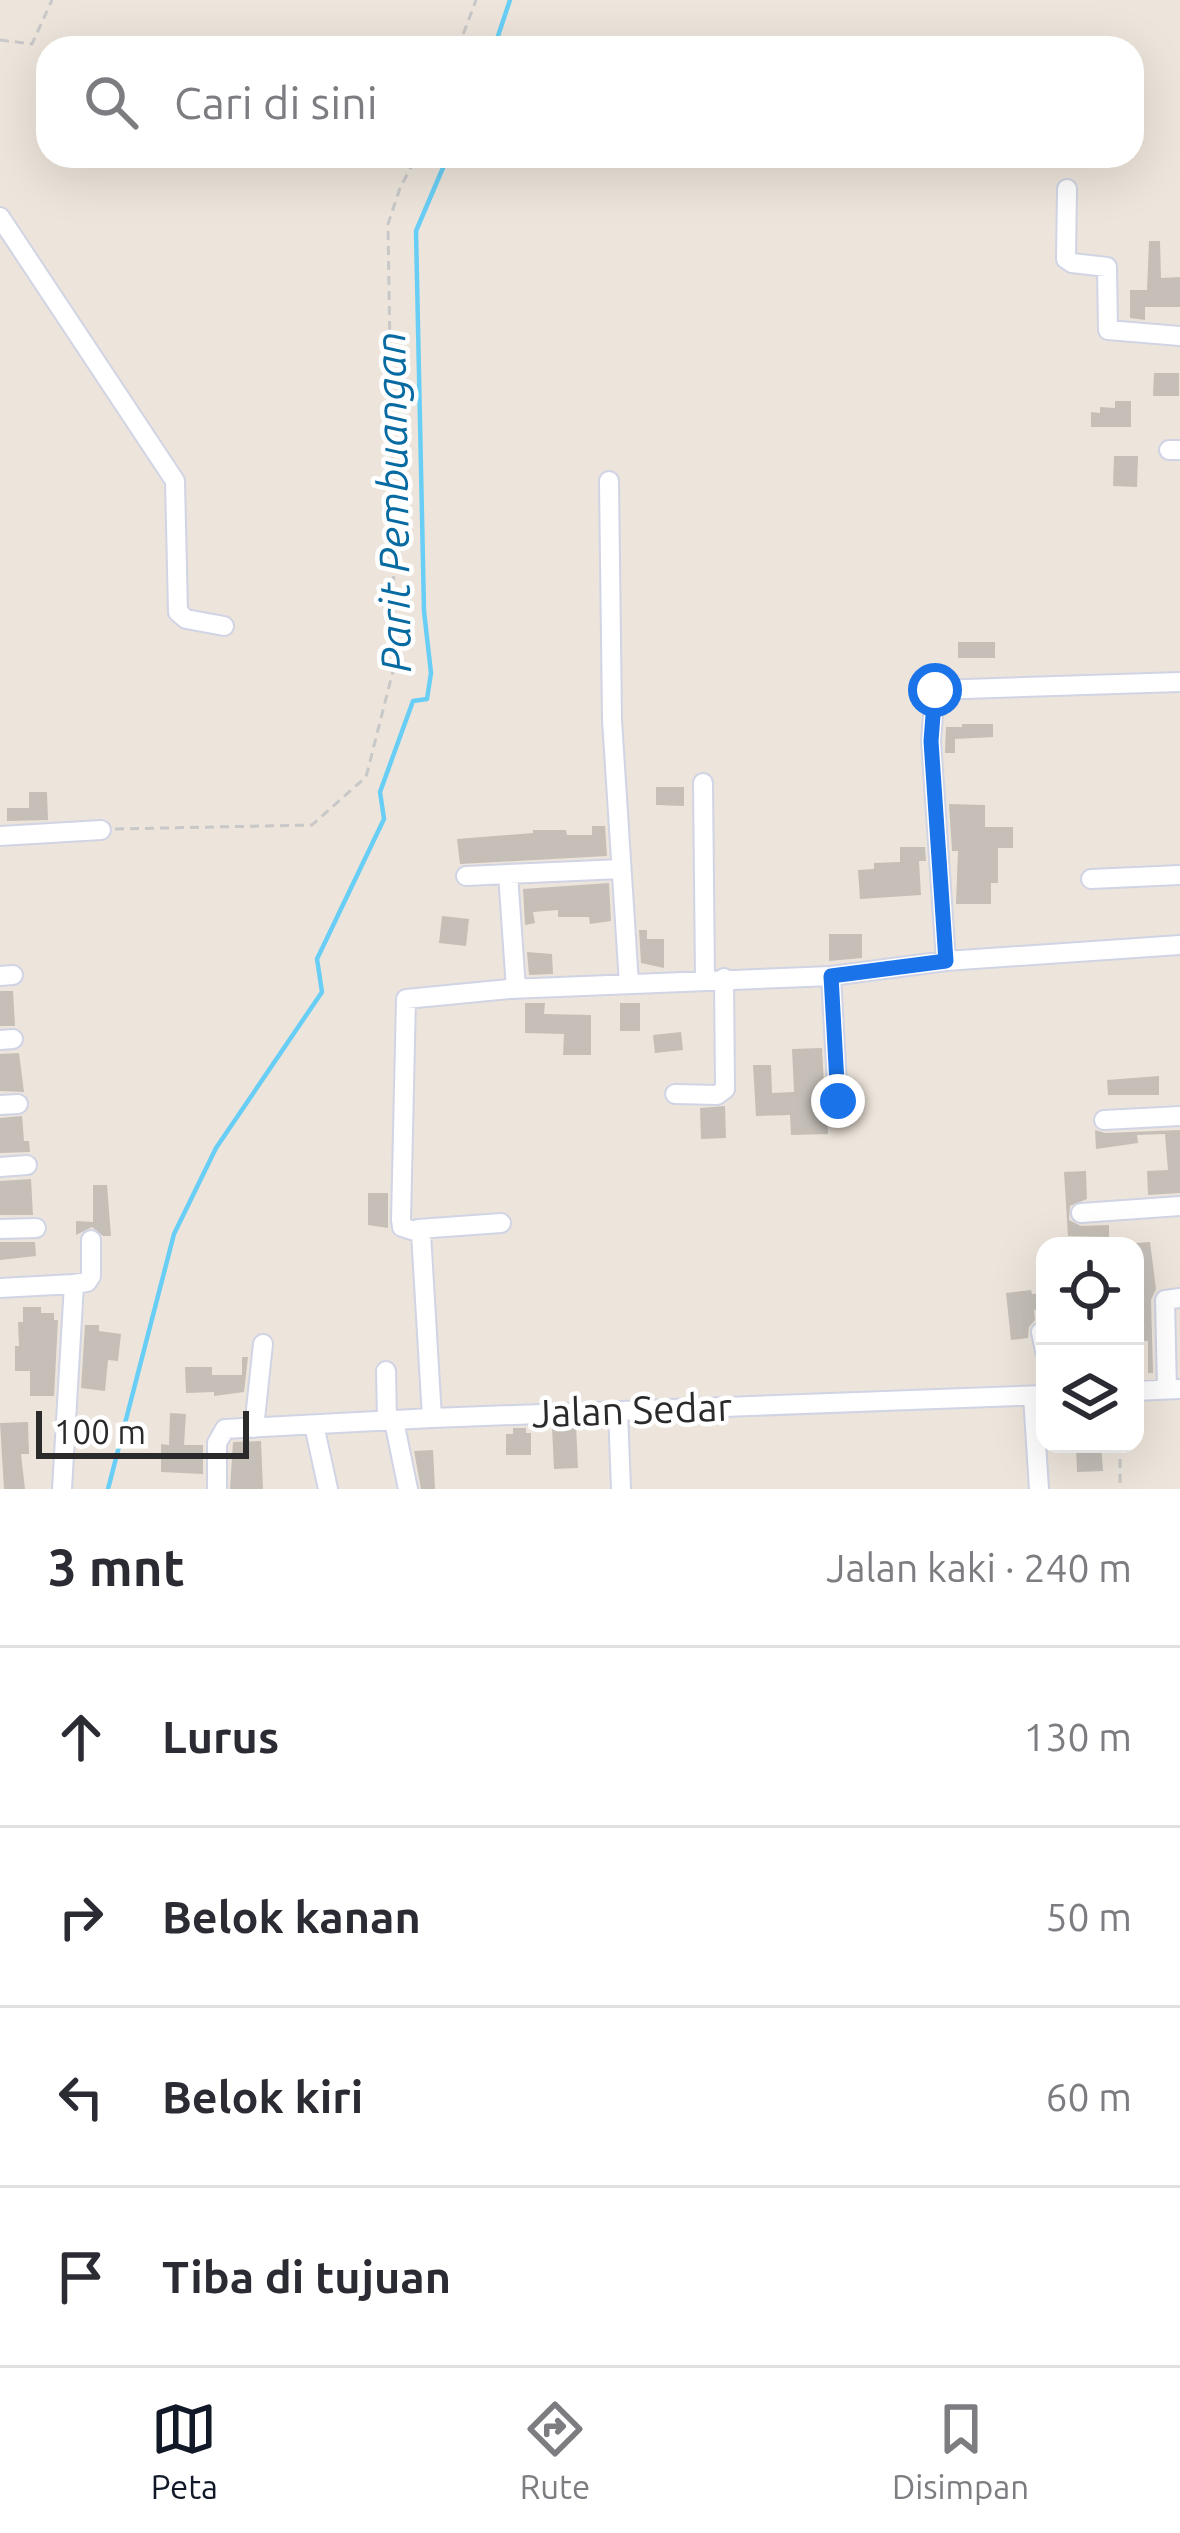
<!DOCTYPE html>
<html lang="id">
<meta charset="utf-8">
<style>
:root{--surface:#fff;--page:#f2f2f3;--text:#2b2b33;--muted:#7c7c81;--line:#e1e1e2;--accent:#111827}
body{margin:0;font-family:Ubuntu,sans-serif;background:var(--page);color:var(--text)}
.controls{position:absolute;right:36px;bottom:36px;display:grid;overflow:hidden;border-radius:24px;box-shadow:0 12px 48px #0002}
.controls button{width:108px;height:108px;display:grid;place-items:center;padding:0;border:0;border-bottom:3px solid var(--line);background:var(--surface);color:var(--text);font:60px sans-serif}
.scale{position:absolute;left:36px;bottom:30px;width:213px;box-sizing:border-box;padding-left:12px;border:6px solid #2a2a2a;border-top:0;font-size:33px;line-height:42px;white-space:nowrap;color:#2a2a2a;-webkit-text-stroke:9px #fff;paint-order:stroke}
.stop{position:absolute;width:36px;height:36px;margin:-27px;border:9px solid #1a73e8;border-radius:50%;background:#fff}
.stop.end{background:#1a73e8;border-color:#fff;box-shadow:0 3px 12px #0008}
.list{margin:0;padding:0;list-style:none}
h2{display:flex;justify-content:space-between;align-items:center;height:156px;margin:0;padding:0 48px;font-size:51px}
h2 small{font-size:39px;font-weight:400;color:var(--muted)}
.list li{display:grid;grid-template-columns:78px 1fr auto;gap:36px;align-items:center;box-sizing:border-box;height:180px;padding:0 48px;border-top:3px solid var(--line)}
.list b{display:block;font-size:45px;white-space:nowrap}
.list em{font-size:39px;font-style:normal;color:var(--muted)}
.icon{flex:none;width:66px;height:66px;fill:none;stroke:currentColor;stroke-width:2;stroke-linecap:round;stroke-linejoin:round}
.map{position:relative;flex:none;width:1180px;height:1489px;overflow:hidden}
.search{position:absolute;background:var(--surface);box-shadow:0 12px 48px #0002;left:36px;right:36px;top:36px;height:132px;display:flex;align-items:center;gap:30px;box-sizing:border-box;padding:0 42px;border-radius:36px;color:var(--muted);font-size:45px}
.sheet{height:876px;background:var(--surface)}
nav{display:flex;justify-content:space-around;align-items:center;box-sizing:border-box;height:168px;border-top:3px solid var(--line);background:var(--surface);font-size:33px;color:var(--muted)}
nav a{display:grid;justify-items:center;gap:6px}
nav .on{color:var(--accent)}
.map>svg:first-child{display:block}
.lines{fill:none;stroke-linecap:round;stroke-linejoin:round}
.stream{stroke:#69cef5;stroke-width:4.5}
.building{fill:#c5bfb8}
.minor-casing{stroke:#d0d4e4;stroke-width:22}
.path{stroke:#c8c8c8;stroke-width:3;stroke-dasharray:9 6;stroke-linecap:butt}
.minor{stroke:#fff;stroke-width:18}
.route{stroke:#1a73e8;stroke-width:15}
.labels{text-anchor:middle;stroke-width:9;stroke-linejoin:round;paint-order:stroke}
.street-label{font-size:39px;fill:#2a2a2a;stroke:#fff}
.water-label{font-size:42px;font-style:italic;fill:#076ba2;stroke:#fff}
</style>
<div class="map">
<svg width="1180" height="1489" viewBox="0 0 1180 1489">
<rect width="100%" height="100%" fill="#ede5db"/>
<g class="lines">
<path class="stream" d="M494,48l16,-48
M108,1489l66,-255 42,-86 106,-156 -5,-33 67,-140 -4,-27 33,-91 14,-2 4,-26 -7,-62 -8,-380 32,-75"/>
</g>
<path class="building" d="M1149,241h11l1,37 19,-1v30h-35v13l-15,-2v-28h17z
M1154,373h25v23h-26z
M1115,401h16v26h-40v-15l9,1v-6l15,1z
M1114,456h24l-1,31 -24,-1z
M958,642h37v16h-37z
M962,724h31v13l-38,2v14h-10l1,-26h16z
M656,787h28v19l-28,-1z
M29,792h18l1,28 -41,1v-13h22z
M949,804l36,1v22h28v21h-15v35h-7v21h-35l2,-53h-6z
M592,826h13l2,30 -147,8 -3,-25 76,-6v-3h33l1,5h25z
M900,847h25l1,14h-7l2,34 -61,4 -2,-29 16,-1v-6l26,-1z
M609,883l2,38 -21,3 -1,-7h-31v-7l-25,2 2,11 -10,2 -2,-36z
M442,916l27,3 -3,27 -27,-3z
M639,930h8v9h17v29l-23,-5z
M829,934h33v24l-33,3z
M527,952l25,2 1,20 -24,1z
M0,991h13l2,35h-15z
M525,1003h20l-1,11 47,1v40h-28l1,-21 -39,-1z
M620,1003h20v28h-20z
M681,1032l2,18 -28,3 -2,-18z
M822,1048l3,54 5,10h-3l1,22 -37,1 -1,-20 -34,1 -3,-51h18l1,28 22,-1 -2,-43z
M19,1053l5,39 -24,-1v-37z
M1159,1076v19h-51l-1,-15z
M725,1106l1,32 -25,1 -1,-31z
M22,1116l2,25h5l1,11 -30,1v-35z
M1095,1130l10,3 75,-3v63l-32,2 -1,-24 21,-1 -3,-36 -28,1 1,8 -42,6z
M1086,1171l1,28 -17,7 -1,14 12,6 28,-1v12l-41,-1 -4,-64z
M31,1179l2,36h-33v-34z
M93,1185h14l4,51h-8l-11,-9 -16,8v-14l17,1z
M368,1193h20v35l-20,-3z
M0,1242h35l1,14 -36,4z
M1150,1242l6,47 -5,11 2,73h-5v-32h-13l3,-42 -2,-56z
M1031,1290l1,4 13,-1v16l-11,1 1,10 -6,7 -1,11 -17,2 -5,-47z
M23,1307h18v6h13v7h4l-4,76h-24v-25h-15v-25h4l-1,-24h5z
M85,1325h14v6l22,3 -3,27 -10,-1 -3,31 -24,-3z
M242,1357h6l-4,35 -30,4v-4l-28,1 -1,-26h27v8h30z
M170,1413l16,1 -2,31h19v29l-42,-2v-28l8,1z
M28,1422l1,32h-8l4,35h-21l-4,-66z
M576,1426l2,42 -24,1 -2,-42z
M513,1428h13v5h5v22h-25v-21h7z
M261,1441l2,48h-33l3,-47z
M1101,1444l2,27 -26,1 -1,-26z
M433,1450l2,39h-14l-7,-38z"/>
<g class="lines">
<defs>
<path id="minor" d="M1067,189l-1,70 6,4 35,4 1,63 72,6
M0,217l175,264 3,131 8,7 38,7
M1169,450h11
M609,481l3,239 17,264
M703,783l2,196
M0,836l101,-6
M508,874l8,115
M466,876l155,-7
M1091,879l89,-4
M946,961l-15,-220 4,-51 245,-8
M0,976l13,-1
M831,976l7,125
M0,1040l13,-1
M675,1094l42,1 8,-6 -1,-111
M0,1105l18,-1
M1104,1120l76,-4
M0,1167l27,-2
M1081,1213l99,-7
M0,1229l36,-1
M418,1229l83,-6
M0,1288l74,-4
M1041,1332l4,19
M386,1371l1,49
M1167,1389l-2,-89 15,-2
M1135,1391l45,-2
M1033,1396l6,93
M618,1411l3,78
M432,1418l-11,-185 -19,-6 -1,-7 5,-221 103,-10 322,-13 115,-15 234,-16
M394,1421l14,68
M314,1425l14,64
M254,1428l9,-84
M62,1489l12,-205 13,-2 4,-6v-36
M217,1489v-46l8,-14 207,-11 613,-23"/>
</defs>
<use href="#minor" class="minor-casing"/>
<path class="path" d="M0,40l32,4 20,-44
M458,48l18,-48
M115,829l197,-4 54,-48 29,-114 -7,-439 12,-36 17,-32
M1120,1444v45"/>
<use href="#minor" class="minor"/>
</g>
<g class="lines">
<path class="route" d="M838,1101l-7,-125 115,-15 -15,-220 4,-51"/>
</g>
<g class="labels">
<g class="street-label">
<text transform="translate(632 1410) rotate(-2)" y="14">Jalan Sedar</text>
</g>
<g class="water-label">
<text transform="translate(393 502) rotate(-91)" y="15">Parit Pembuangan</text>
</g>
</g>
</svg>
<div class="controls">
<button><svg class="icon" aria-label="locate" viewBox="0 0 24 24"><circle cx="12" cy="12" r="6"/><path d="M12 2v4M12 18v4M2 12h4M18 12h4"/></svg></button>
<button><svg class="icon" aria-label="layers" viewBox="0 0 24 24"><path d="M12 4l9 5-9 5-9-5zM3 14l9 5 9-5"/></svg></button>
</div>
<div class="scale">100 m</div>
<div class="stop" style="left:935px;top:690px"></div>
<div class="stop end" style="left:838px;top:1101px"></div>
<div class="search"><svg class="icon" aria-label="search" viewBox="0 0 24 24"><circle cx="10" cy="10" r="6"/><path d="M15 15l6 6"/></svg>Cari di sini</div>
</div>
<section class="sheet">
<h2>3 mnt<small>Jalan kaki · 240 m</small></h2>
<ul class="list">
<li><svg class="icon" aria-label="ahead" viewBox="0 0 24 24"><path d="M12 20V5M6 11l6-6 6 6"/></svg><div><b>Lurus</b></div><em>130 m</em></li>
<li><svg class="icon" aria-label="right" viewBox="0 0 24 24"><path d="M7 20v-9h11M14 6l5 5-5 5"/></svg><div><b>Belok kanan</b></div><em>50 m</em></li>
<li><svg class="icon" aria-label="left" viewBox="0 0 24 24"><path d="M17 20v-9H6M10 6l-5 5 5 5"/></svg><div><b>Belok kiri</b></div><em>60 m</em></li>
<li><svg class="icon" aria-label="arrive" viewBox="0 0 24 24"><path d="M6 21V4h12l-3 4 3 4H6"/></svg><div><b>Tiba di tujuan</b></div></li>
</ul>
</section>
<nav>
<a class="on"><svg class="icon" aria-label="map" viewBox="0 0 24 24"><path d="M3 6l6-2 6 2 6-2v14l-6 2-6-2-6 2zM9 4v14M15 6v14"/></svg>Peta</a>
<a><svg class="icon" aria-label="directions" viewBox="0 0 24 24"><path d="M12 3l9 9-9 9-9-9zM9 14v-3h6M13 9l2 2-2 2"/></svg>Rute</a>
<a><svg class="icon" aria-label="saved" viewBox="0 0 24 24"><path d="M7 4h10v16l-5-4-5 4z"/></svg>Disimpan</a>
</nav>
